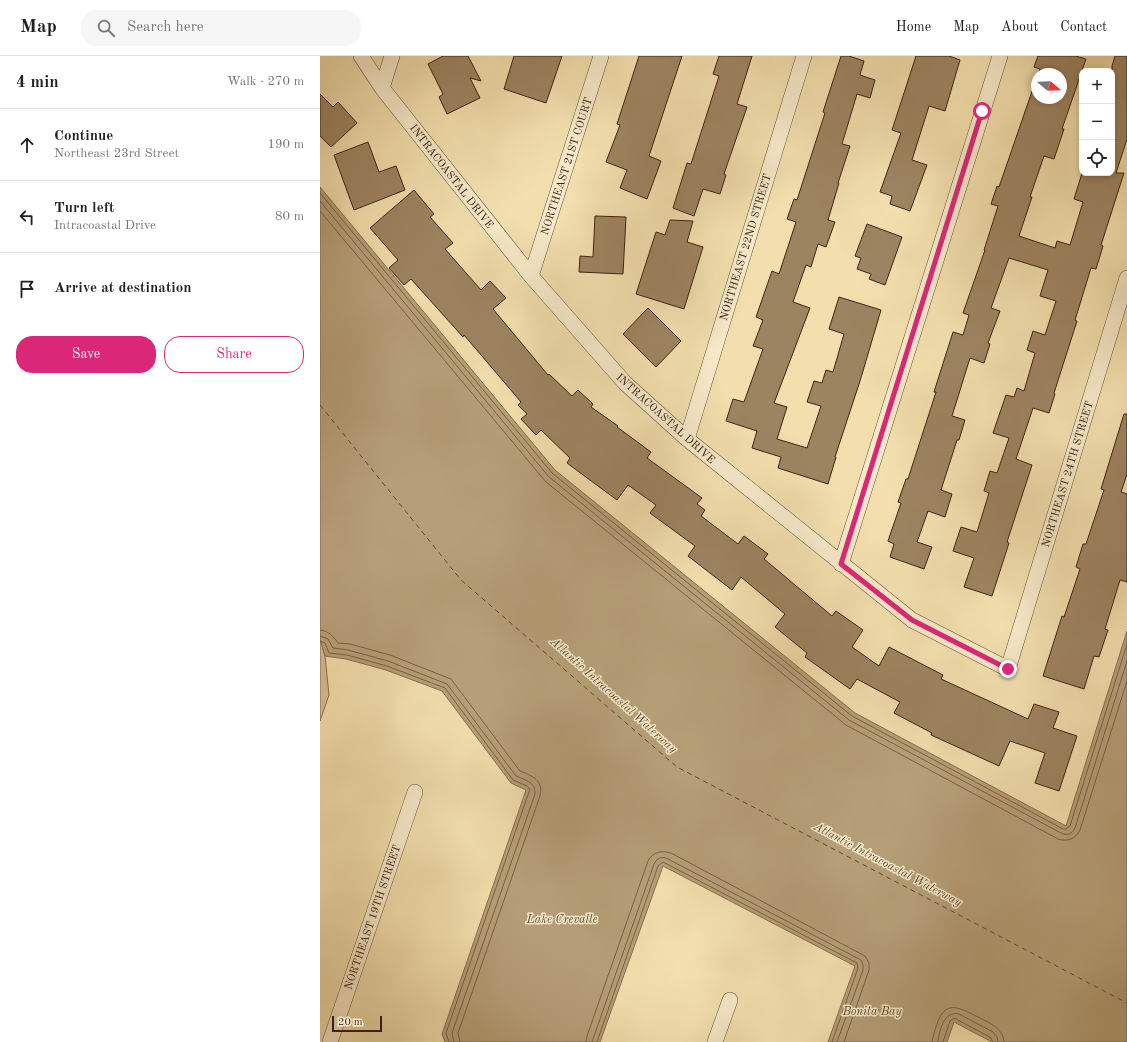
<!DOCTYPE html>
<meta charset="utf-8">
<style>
:root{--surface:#fff;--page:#f6f6f6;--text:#222;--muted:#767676;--line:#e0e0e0;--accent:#db2777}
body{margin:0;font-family:"Old Standard TT",serif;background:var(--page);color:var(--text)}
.controls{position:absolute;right:12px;top:12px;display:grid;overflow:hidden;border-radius:8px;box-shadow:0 2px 6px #0003}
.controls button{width:36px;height:36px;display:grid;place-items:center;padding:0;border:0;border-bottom:1px solid var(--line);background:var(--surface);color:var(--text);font:20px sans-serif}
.compass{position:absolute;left:711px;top:12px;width:36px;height:36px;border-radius:50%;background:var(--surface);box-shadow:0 2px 6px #0003;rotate:109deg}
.scale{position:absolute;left:12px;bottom:10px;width:50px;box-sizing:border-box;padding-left:4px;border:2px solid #3f220d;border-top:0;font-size:11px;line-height:14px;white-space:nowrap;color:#3f220d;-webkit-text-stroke:3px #f7eaca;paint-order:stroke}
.stop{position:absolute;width:12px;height:12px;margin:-9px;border:3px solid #db2777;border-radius:50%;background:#fff}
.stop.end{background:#db2777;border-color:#fff;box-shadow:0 1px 4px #0008}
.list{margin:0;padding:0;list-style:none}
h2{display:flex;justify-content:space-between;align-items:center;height:52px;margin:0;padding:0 16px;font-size:17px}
h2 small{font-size:13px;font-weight:400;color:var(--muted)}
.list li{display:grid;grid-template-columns:26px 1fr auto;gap:12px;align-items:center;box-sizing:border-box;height:72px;padding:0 16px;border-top:1px solid var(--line)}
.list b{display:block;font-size:15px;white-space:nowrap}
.list p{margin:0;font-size:13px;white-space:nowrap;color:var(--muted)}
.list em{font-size:13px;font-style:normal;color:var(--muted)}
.actions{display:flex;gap:8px;padding:12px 16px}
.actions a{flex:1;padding:9px 0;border:1px solid var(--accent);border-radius:16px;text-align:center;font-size:14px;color:var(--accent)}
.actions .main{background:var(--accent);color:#fff}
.icon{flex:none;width:22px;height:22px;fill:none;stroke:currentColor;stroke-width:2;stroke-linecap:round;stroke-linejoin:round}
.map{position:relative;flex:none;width:807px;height:986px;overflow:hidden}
header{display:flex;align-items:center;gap:24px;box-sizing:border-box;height:56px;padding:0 20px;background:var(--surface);border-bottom:1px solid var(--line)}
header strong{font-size:19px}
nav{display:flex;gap:22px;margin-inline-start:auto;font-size:14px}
.search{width:280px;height:36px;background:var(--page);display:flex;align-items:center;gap:10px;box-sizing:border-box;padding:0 14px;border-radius:16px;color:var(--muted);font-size:15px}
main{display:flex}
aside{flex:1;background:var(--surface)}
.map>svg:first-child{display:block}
.green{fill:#d4bf93;stroke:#8a7050}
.water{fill:#b69f77;stroke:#866d4d}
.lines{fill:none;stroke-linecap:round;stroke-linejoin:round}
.shore{stroke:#7a6042;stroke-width:1}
.ferry{stroke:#63482d;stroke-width:1;stroke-dasharray:5 4;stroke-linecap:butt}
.building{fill:#9d8461;stroke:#3f220d}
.street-casing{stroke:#6c5135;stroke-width:16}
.street{stroke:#f7eaca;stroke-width:15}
.route{stroke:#db2777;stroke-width:5}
.labels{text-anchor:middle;stroke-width:3;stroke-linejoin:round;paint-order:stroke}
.street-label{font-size:11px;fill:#3f220d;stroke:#f7eaca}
.water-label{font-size:12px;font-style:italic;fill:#63482d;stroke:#f7eaca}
</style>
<header>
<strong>Map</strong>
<div class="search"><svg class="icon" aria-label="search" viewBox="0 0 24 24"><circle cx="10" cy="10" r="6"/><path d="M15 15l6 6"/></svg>Search here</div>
<nav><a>Home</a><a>Map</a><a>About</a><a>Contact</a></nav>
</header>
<main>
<aside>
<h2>4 min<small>Walk · 270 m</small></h2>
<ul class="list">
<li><svg class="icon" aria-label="ahead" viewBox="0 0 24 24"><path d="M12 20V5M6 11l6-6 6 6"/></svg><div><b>Continue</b><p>Northeast 23rd Street</p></div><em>190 m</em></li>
<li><svg class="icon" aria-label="left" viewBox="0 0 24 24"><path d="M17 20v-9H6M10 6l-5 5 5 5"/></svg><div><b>Turn left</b><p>Intracoastal Drive</p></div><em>80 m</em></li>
<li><svg class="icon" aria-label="arrive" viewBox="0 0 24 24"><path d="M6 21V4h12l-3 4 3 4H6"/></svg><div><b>Arrive at destination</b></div></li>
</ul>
<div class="actions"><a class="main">Save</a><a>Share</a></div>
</aside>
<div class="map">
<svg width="807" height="986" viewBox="0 0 807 986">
<rect width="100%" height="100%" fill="#f3dfae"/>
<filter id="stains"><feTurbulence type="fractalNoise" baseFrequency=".005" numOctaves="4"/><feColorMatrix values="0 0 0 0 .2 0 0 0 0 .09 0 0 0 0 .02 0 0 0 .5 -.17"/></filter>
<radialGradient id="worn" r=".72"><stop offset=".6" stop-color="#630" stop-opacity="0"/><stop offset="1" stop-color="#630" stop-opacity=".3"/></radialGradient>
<path class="green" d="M0,583l5,17 4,39 -9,26z"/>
<path class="water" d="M0,131l235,283 300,243 211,113 61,-195v411h-135l-38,-20 -7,20h-119l27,-76 -192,-100 -63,176h-155l-3,-8 84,-244 -15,-7 -69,-92 -56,-21 -40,-11 -21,-3 -5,-17z"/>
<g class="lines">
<path class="shore" d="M0,137l232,280 300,243 211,113h3l4,-3 57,-182
M0,145l229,276 300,243 212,113c6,3 11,1 14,-5l52,-167
M0,155l226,271 300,243 212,114c9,3 18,0 22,-9l47,-149
M0,574c9,1 13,6 18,13l12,1 40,11 61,24 69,92c12,5 24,9 20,25l-82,237 2,9
M0,580l8,3 5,9 15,2 40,11 59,23 69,92c9,4 20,6 19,18l-83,239 2,9
M0,585l5,2 4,10 18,2 40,11 58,22 68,92 14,6 3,3 -84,244 3,9
M266,986l1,-6 61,-175c5,-9 13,-11 23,-8l194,103 4,7v7l-25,72
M272,986l62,-178c3,-6 8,-8 14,-5l193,101 2,5v5l-26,72
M277,986l61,-176 5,-4 194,101 1,5 -26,74
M612,986c1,-6 3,-12 5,-18 8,-24 21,-17 39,-8 11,6 27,11 28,26
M618,986c1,-11 6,-32 21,-28l34,18 4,5 1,5
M623,986l7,-21 4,-3 36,19 3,5"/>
<path class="ferry" d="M0,349l141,175 216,187 450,236"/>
</g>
<path class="building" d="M123,0h25l13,25 -11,-3 10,20 -33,16 -8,-17 4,-3 -15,-30z
M194,0h48l-16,47 -42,-14z
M319,0h43l-33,100 12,5 -14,38 -27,-11 7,-18 -21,-8 14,-37 -3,-1z
M399,0h33l-15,48 10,3 -23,67 2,1 -6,19 -17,-5 -9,27 -21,-8 14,-45 4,1 28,-88 -6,-2z
M521,0h8l15,5 -4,14 15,5 -5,18 -13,-4 -15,50 8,2 -12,37h1l-11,37 7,2 -9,25 -8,-3 -7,23 -5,-2 -13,37 17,6 -36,95 13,4 -10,32 30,9 14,-42 -14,-4 7,-21 8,2 4,-13 7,2 11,-38 -15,-5 10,-32 42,13 -21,71 -25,76h1l-8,27 -50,-16 3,-11 -29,-9 5,-17 -31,-10 7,-22 11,3 19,-53 -10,-3 10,-26 -7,-3 16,-46 7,3 17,-52 -9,-3 7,-20 3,1 28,-87 -2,-1z
M596,0h33l11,4 -15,51 -16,-5 -17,54 15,5 -17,46 -20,-7 2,-8 -12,-4 21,-59 -9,-3z
M718,0h38l10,3 -24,70h2l-10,30 -10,-3 -14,41h2l-13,39 36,12 2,-7 13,4 13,-43 -9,-3 8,-26h30v-107l3,-10h12v83l-11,34h8l-23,72 2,1 -7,23 -5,-1 -16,52 2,1 -23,72 1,1 -6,19 -16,-5 -17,51 16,6 -25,77 2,1 -17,53 -28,-9 10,-29 -21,-7 8,-24 16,5 12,-39 -5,-2 6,-20 7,2 12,-35 -16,-5 13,-38 8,2 3,-9 7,3 11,-38 -8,-3 6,-19 12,4 11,-34 -16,-5 8,-26 -39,-12 -18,50 9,3 -12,32 2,1 -6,19 -14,-5 -18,58 13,4 -6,20h-2l-16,50 11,4 -7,23 -17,-6 -11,31 15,5 -8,22 -34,-12 4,-13 -6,-3 13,-38 -3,-1 8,-23h2l28,-87h-2l19,-60 10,3 6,-20 -6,-2 22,-63h-1l14,-44 -7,-2 6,-18 2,1 38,-110v21h24v-24h-23l2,-5 -6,-2z
M0,38l13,13 5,-5 19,21 -26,24 -11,-11z
M48,86l11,30 17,-6 9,24 -51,20 -20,-55z
M94,134l20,24 -4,3 23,26 -8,6 36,41 9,-9 16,17 -13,11 55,66 1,-1 23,22 6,-6 15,14 -2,3 27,19 -1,1 34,25 -4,6 55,40 -5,6 8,6 -4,6 37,28 6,-8 24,18 -4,5 68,57 4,-5 27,19 -11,17 27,19 10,-19 54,28 -2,4 87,40 6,-15 25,8 -6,16 24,8 -18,55 -24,-8 10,-30 -35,-12 -11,25 -68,-31 1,-2 -38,-20 6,-11 -43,-23 -7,10 -45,-32 2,-4 -32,-26 10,-13 -44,-37 -9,13 -44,-34 7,-10 -45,-33 6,-8 -28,-20 -11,15 -50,-37 3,-5 -29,-28 -5,5 -15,-16 6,-5 -9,-9 3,-3 -57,-67 -1,2 -52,-58 -7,6 -15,-17 9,-8 -28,-32z
M275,160l31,1 -3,57 -44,-2 1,-16 13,1z
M350,164l23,1 -6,21 16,5 -19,62 -48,-15 20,-62 9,3z
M547,168l35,13 -17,48 -16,-6 2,-5 -14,-5 4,-11 -6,-2z
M328,252l33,33 -25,26 -33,-33z
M804,358h3v60l-6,18 6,2v88l-7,-2 -15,49 3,1 -9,27 -5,-1 -10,33 -41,-13 19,-60 2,1 16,-48 -4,-2 7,-23h3l18,-54 -3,-1z"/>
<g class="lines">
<defs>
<path id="street" d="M41,0l21,32 149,188 94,107 62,56 225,181 96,49 119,-391
M62,32l10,-32
M211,220l70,-220
M367,383l117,-383
M521,508l159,-508
M10,986l85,-250
M395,986l15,-42"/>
</defs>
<use href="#street" class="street-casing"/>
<use href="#street" class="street"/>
</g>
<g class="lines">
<path class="route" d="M662,55l-141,453 71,56 96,49"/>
</g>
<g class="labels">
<g class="street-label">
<text transform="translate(246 110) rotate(-72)" y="4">NORTHEAST 21ST COURT</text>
<text transform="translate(132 120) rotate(52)" y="4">INTRACOASTAL DRIVE</text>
<text transform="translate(425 191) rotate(-73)" y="4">NORTHEAST 22ND STREET</text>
<text transform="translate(346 362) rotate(42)" y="4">INTRACOASTAL DRIVE</text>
<text transform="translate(747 418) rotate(-73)" y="4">NORTHEAST 24TH STREET</text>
<text transform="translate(52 861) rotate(-71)" y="4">NORTHEAST 19TH STREET</text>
</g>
<g class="water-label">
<text transform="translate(294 639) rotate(42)" y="4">Atlantic Intracoastal Waterway</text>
<text transform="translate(568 808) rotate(28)" y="4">Atlantic Intracoastal Waterway</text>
<text x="242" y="867">Lake Crevalle</text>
<text x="552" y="959">Bonita Bay</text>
</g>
</g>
<rect width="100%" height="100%" filter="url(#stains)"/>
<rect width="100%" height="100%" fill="url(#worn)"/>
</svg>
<div class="controls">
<button>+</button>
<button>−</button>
<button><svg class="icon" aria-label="locate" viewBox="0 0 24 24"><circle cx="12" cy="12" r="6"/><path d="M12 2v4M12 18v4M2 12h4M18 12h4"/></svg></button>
</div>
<svg class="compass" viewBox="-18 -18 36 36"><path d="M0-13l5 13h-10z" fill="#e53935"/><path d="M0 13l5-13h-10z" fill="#767676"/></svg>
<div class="scale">20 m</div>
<div class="stop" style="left:662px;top:55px"></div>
<div class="stop end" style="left:688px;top:613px"></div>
</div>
</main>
